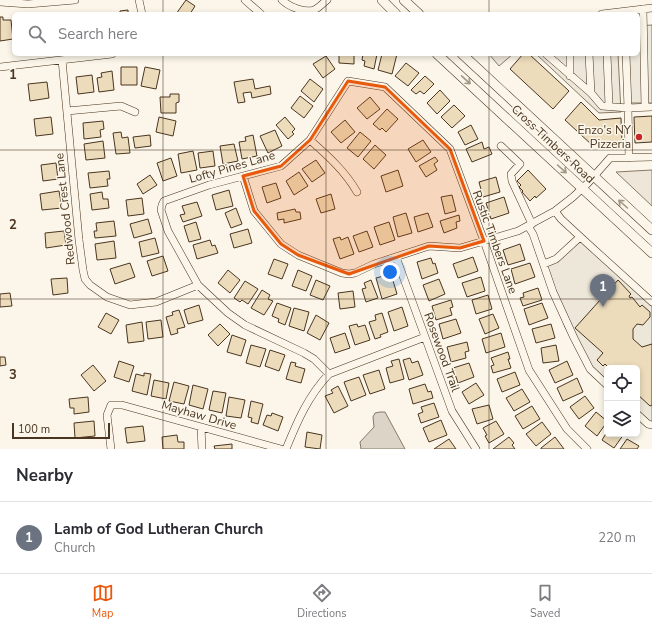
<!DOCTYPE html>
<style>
:root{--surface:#fff;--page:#f7f7f7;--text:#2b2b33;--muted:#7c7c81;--line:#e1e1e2;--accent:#ea580c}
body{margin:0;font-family:"Nunito Sans",sans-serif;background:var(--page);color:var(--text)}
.controls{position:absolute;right:12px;bottom:12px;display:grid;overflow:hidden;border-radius:6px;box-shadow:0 2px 6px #0003}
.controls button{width:36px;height:36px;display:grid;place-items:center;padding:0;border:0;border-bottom:1px solid var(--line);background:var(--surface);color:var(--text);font:20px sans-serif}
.scale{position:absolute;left:12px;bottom:10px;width:98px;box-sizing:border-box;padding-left:4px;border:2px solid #4a3520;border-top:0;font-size:11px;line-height:14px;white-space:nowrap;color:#4a3520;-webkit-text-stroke:3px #fbf6e9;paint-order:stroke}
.you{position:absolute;left:390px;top:272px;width:14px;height:14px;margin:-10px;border:3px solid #fff;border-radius:50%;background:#1a73e8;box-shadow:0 0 0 6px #1a73e833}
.badge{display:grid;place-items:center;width:26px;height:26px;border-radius:50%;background:var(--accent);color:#fff;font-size:13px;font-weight:700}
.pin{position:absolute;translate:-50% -33px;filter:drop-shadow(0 1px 2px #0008)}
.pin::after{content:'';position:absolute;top:21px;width:14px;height:12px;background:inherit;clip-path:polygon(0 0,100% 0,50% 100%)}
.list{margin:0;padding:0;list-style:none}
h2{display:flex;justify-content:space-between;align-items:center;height:52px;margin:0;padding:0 16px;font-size:17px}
h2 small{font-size:13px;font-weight:400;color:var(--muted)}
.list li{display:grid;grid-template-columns:26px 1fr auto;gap:12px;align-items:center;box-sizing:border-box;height:72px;padding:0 16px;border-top:1px solid var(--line)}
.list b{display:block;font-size:15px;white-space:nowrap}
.list p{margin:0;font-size:13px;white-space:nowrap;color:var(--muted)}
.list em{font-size:13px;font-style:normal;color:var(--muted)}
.icon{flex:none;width:22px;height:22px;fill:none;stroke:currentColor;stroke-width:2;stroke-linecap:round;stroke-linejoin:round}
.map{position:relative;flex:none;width:652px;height:449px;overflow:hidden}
.search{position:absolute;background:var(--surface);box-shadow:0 2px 6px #0003;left:12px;right:12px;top:12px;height:44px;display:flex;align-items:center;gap:10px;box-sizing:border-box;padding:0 14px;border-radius:6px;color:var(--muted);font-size:15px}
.sheet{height:124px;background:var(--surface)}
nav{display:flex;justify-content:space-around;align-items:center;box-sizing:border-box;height:56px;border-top:1px solid var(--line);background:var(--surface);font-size:11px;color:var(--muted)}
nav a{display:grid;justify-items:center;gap:2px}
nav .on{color:var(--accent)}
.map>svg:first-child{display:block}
.green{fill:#ede6d9;stroke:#887966}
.parking{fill:#ede7d9;stroke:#887966}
.water{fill:#dcd4c6;stroke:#887966}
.building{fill:#ecdcbc;stroke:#4a3520}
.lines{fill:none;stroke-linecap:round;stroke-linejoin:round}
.minor-casing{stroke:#4a3520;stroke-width:8}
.major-casing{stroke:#4a3520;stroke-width:10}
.minor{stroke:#fbf6e9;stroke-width:7}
.major{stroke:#fbf6e9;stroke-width:9}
.oneway{stroke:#a29684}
.marked{fill:#e8590c;fill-opacity:0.2;stroke:#e8590c;stroke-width:3;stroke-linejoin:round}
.grid{fill:none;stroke:#4a3520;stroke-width:1;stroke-opacity:0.55}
.poi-dot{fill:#c62828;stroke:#fbf6e9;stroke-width:1.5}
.labels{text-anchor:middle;stroke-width:3;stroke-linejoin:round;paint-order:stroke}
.poi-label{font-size:12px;fill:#4a3520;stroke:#fbf6e9;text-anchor:end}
.street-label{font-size:12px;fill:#4a3520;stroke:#fbf6e9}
.grid-label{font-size:13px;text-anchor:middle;font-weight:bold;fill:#4a3520;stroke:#fbf6e9;stroke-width:3;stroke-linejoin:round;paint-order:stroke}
</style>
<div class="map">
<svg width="652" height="449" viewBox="0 0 652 449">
<rect width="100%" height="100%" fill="#fbf6e9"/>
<path class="green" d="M652,170v36l-36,-34z"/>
<path class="parking" d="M652,25v78h-22l-1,-49h9v-28z
M489,54h24l-14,12z
M536,54h82l3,58 -22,1z
M583,236l69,67v124l-15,-11v-48h-30v20l-30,-39 -12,-22 -22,-59z"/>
<path class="water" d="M380,412h5l20,37h-44l-1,-7 14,-15 -1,-10 2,-4z"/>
<path class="building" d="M186,0l9,6 -5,8h-14z
M128,10v4h-8v-3z
M0,17h3v3h8l2,19 -13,2z
M339,54h15v10l-15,-1z
M363,54h14l-3,15 -10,-3 1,-5 -3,-1z
M382,54h15l-5,20 -14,-4z
M523,54h6l40,37 -16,18 -43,-40z
M326,56l9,13 -12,9 -10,-14z
M406,63l13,10 -11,13 -13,-10z
M121,67h16v18h-16z
M145,67l15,3 -4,19 -15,-3z
M112,71l2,19 -15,2 -2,-14 5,-1 -1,-4z
M92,75l2,17 -16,2 -2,-17z
M425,76l9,8 -10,10 -4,-3 -4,3 -5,-4z
M253,79l2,10 15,-3 1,8 -19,4 -1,-6 -8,1 2,9 -7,1 -4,-21z
M310,79l13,10 -9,13 -13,-11z
M47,82l2,16 -19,3 -2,-17z
M440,90l10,11 -13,13 -10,-11z
M170,94h9v8l-3,1v10h-15l-1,-16h10z
M300,96l13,10 -9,12 -13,-10z
M370,97l10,12 -13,10 -10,-11z
M581,102l18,18 22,-2 1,25 -30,2 -27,-25z
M454,105l11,11 -13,12 -11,-11z
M387,109l11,10 -12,13 -4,-4 -2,2 -7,-6z
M652,116v26l-17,1 -1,-26z
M51,117l2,17 -17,2 -2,-17z
M159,117l17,4 -3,15 -17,-4z
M285,117l10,12 -3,3 2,2 -6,5 -12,-14z
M345,120l10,12 -14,11 -10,-11z
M103,121l1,8 -4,1 1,7 -17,2 -1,-16z
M471,125l7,14 -13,6 -7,-13z
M275,130l7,16 -14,7 -8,-17z
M121,132l1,6 6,-1 2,16 -14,1 -3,-21z
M360,132l11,9 -13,16 -11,-9z
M150,135l1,11 -16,2 -2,-11z
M253,135l4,21 -15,3 -3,-17 7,-1 -1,-4z
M423,140l8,12 -15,10 -8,-13z
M103,141l2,17 -19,2 -2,-16z
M482,142l2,7 5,-2 3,7 -20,8 -6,-13z
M234,144l4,17 -15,3 -3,-18z
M375,145l11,10 -12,14 -11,-10z
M193,151l4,19 -16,3 -3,-19z
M213,151l2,15 -15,2 -2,-15z
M435,157l3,4 -4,3 3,6 -11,7 -7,-11z
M171,158l6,18 -14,5 -6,-18z
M316,160l9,13 -13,9 -10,-13z
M56,163l2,16 -15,2 -2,-16z
M398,170l5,16 -17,6 -5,-16z
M528,170l18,19 -10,9 -1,-2 -5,5 -8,-9 1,-1 -4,-4 2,-2 -4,-4z
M109,171l1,8h-3l1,7 -18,2 -2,-15z
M299,172l9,14 -14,9 -8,-14z
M150,175l7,10 -14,9 -6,-10z
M496,177l4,15 -17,5 -4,-15z
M276,183l5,15 -14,5 -5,-16z
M229,190l4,16 -17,4 -4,-15z
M59,191l3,17 -20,2 -2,-16z
M102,192l1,7h5l1,9 -17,2 -2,-16z
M331,194l4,15 -14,4 -5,-14z
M452,195l4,16 -11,3 -4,-17z
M504,197l5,16 -18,6 -5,-16z
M142,198l2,16 -16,2 -2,-16z
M197,202l5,14 -19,6 -3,-7 5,-1 -3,-8z
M236,208l6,16 -11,4 -6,-15z
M295,209l1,3h4l1,7 -17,4v-4l-6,1 -1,-7z
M406,213l6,20 -14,4 -5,-20z
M428,213l5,14 -15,5 -4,-15z
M459,215l1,6 -4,1 1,6 -13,5 -4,-12z
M148,219l4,14 -18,5 -4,-14z
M114,221l2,15 -21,2 -1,-7h3l-1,-8z
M196,222l5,17 -12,3 -5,-16z
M389,222l6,18 -15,5 -6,-18z
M248,229l4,14 -18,5 -4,-14z
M64,231l2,14 -20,3 -1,-15z
M367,231l6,16 -14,5 -6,-16z
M340,237l1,3 7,-3 6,17 -14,5 -7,-20z
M155,238l4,15 -17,4 -3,-15z
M210,240l2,6 3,-1 3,8 -21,6 -4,-14z
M114,241l2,17 -19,2 -2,-16z
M520,244l5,16 -17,5 -5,-15z
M163,256l5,15 -16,5 -5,-15z
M473,257l5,14 -20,7 -5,-14z
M431,258l2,6 2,-1 3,10 -16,6 -5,-17z
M274,259l14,5 -6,15 -14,-5z
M130,263l5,14 -20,7 -5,-15z
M530,263l5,14 -20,7 -4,-15z
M228,270l12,10 -10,13 -12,-10z
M298,270l14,6 -6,15 -14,-5z
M391,274l6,20 -15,5 -6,-21z
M481,277l4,14 -18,6 -5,-14z
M67,278l1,15 -15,2 -2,-16z
M439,279l6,15 -16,7 -6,-16z
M316,280l14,6 -7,14 -13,-5z
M371,280l7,18 -12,4 -4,-13 4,-1 -2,-5z
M618,280l13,14 -2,2 1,2 2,-1 8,10 2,-2 8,7v5l-7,8 -6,-1 -4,5v10l9,8 10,-3v61l-2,1 -13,-12v-26h-28l-4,-4 -2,2 -6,-6 6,-7 -28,-25z
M245,281l13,8 -10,15 -6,-4 -2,2 -6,-4z
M538,288l4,12 -19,6 -3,-8 4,-1 -1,-4z
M262,290l8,5 -2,4 5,2 -9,14 -13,-7z
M353,291l2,16 -15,2 -2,-16z
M10,293l2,13 -12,1v-13z
M488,295l4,14 -16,5 -4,-14z
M451,300l2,7 -3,1 2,7 -16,5 -4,-14z
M277,303l14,5 -6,17 -7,-3 1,-3 -7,-3z
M542,303l6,15 -19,7 -5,-16z
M199,305l4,15 -15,4 -4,-14z
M402,307l6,19 -14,5 -6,-19z
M294,308l15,4 -5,19 -15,-5z
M179,310l6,17 -8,2 1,4 -7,2 -5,-18 7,-2 -1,-3z
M106,313l13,7 -8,14 -13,-7z
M382,313l6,19 -8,3 1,2 -6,2 -6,-17 7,-2 -1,-5z
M493,314l6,14 -14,6 -6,-15z
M316,315l13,8 -9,17 -13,-7z
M456,319l5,14 -18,6 -4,-15z
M161,320l2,17 -15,2 -2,-17z
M142,322l2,19 -16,2 -2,-18z
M220,324l10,10 -12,12 -10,-11z
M357,324l1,3 7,-2 5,15 -15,5 -6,-19z
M551,324l4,14 -19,5 -4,-14z
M345,333l5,15 -15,5 -5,-15z
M501,333l4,14 -19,6 -4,-14z
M232,335l14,5 -5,16 -14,-4z
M467,342l2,9 -4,1 1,6 -15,4 -4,-15z
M251,345l15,4 -6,18 -14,-4z
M556,345l3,16 -16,2 -2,-15z
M270,350l15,5 -6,16 -14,-5z
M508,352l2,7h-2l3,9 -18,5 -2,-7 3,-1 -3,-7z
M0,357h5l1,8 -6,1z
M410,358l2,5 6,-2 5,14 -14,5 -6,-20z
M399,359l5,20 -14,4 -4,-15 7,-2 -2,-5z
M119,361l15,5 -5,16 -15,-5z
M567,361l6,14 -18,8 -6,-13z
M291,362l5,1 -1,3 10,3 -4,14 -15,-4z
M469,363l5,14 -16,6 -5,-15z
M93,365l13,16 -12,10 -13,-16z
M379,370l6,19 -15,5 -7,-19z
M515,372l5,13 -18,7 -5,-13z
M144,373l7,1 -4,21 -15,-4 4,-17 8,2z
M359,377l7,18 -15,6 -7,-19z
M577,378l6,14 -20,9 -6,-13z
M154,380l15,3 -3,16 -15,-3z
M174,382l15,4 -5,18 -15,-3z
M476,383l8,12 -15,9 -7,-12z
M425,384l3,8 3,-1 2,7 -20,6 -4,-15z
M193,385l15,4 -5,20 -14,-4z
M338,386l10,20 -14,7 -9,-17 8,-3 -2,-3z
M522,389l8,13 -16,9 -8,-13z
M213,391l13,2 -4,20 -13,-3z
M585,396l9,12 -15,11 -9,-12z
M88,397l1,15 -15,2v-6h-4l-1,-9z
M229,397l16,3 -4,18 -15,-2z
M251,401l12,3 -5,20 -7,-2 1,-4 -4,-1z
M434,403l5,14 -18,6 -3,-9 5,-2 -2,-5z
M489,405l4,14 -16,5 -5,-15z
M532,406l8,13 -17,10 -8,-13z
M596,412l11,9v1l-10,14 -12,-10z
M272,413l11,4 -5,14 -15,-6 4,-10 4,1z
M441,420l6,15 -18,7 -6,-14z
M94,421l1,15 -20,2 -1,-15z
M496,421l8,13 -15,9 -4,-7 2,-1 -4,-7z
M542,422l9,12 -15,12 -10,-12z
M143,426l2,15 -18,2 -2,-15z
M307,432l15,3 -2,14 -15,-2z
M607,432v2h17l-10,14 -12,-8z
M177,435l1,7h6v7h-21l-1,-12z
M509,437l5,6 -2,2 3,4h-22z
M555,437l9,12h-23v-1z
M449,439l7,10h-22z
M627,439l12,7 -2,3h-17z
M232,444v5h-17l-1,-3z"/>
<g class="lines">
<defs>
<path id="minor" d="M139,0l3,14
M245,0l16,14
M282,0c7,7 23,13 32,10 5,-2 9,-7 13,-10
M0,2l28,2 47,-4
M643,9l2,98
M602,14l50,-6
M546,54l45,39 11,13 26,2 -2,-54
M570,54v22
M589,54l2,39
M607,54l2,52
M62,60l17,180 4,30 2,9 5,6 17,12 23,8 26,-3 42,-17
M0,67l112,-13
M67,111l54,-5 14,6
M310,140c18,16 35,31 47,52
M501,146l19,18 -9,10 1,7 20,43
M629,158l-1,-50 24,-1
M243,176l11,35 27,33 17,11 44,18 7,1 6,-1 19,-9 55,-18 31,2 58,-17 37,-20 18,-14 15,-14 22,-25 42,-1
M555,211l6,8 26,24 65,59
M528,226l5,8 20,58 21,46 16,31 17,16
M396,257l56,154 24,38
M544,264l12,-5 24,-22
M329,374l-15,-15 -10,-6 -59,-28 -17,-12 -30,-28 -30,-54 -7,-21 1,-5 2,-4 45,-16 72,-19 29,-26 38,-59 37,6 65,62 34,92 45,129 38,59 20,20
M637,414l11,10 4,1
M201,427l1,22
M111,449l-4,-34 4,-10h11l159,44
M286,449c11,-27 22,-53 43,-75l96,-37"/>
<path id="major" d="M382,0l14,14
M404,0l15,14
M437,54l215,199
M462,54l190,176"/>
</defs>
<use href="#minor" class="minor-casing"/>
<use href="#major" class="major-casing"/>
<use href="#minor" class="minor"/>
<use href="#major" class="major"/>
</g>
<defs><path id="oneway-shaft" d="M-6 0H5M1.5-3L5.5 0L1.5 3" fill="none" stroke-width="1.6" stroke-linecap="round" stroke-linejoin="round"/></defs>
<g class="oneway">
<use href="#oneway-shaft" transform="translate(466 80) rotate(43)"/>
<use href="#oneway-shaft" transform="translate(562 169) rotate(42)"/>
<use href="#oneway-shaft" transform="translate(623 204) rotate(-138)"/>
</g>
<path class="marked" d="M348,81l37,6 65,62 34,92 -24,7 -31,-2 -80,28 -51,-19 -17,-11 -27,-33 -11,-35 38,-10 29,-26z"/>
<path class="grid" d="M163,0v14M326,0v14M489,0v14M163,54v395M326,54v395M489,54v395M0,150h652M0,299h652"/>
<circle class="poi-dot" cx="639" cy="137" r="4"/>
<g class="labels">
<g class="poi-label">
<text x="631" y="134">Enzo's NY<tspan x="631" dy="14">Pizzeria</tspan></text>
</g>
<g class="street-label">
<text transform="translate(553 144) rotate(43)" y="4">Cross Timbers Road</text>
<text transform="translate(232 167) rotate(-16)" y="4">Lofty Pines Lane</text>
<text transform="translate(65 209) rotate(-96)" y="4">Redwood Crest Lane</text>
<text transform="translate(495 242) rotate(70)" y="4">Rustic Timbers Lane</text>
<text transform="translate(442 352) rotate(70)" y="4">Rosewood Trail</text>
<text transform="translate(199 415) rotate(16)" y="4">Mayhaw Drive</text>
</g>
</g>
<g class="grid-label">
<text x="13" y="79">1</text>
<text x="13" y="229">2</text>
<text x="13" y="379">3</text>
</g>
</svg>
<div class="controls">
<button><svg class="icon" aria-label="locate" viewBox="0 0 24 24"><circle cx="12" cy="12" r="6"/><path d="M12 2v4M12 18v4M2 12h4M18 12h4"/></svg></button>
<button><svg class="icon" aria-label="layers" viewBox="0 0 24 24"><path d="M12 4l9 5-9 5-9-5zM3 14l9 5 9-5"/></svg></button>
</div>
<div class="scale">100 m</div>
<div class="you"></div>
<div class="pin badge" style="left:603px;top:307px;background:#6b7280">1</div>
<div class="search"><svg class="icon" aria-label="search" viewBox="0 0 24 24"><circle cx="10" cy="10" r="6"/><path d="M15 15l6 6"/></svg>Search here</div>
</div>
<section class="sheet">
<h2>Nearby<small></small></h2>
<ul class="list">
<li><span class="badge" style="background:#6b7280">1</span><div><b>Lamb of God Lutheran Church</b><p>Church</p></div><em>220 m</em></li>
</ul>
</section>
<nav>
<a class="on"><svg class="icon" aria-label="map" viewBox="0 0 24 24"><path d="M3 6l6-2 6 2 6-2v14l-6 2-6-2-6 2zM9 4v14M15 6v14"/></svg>Map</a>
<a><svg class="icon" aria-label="directions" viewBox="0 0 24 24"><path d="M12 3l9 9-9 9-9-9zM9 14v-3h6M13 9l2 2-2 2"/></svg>Directions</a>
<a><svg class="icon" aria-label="saved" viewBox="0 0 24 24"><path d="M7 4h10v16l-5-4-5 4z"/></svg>Saved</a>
</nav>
